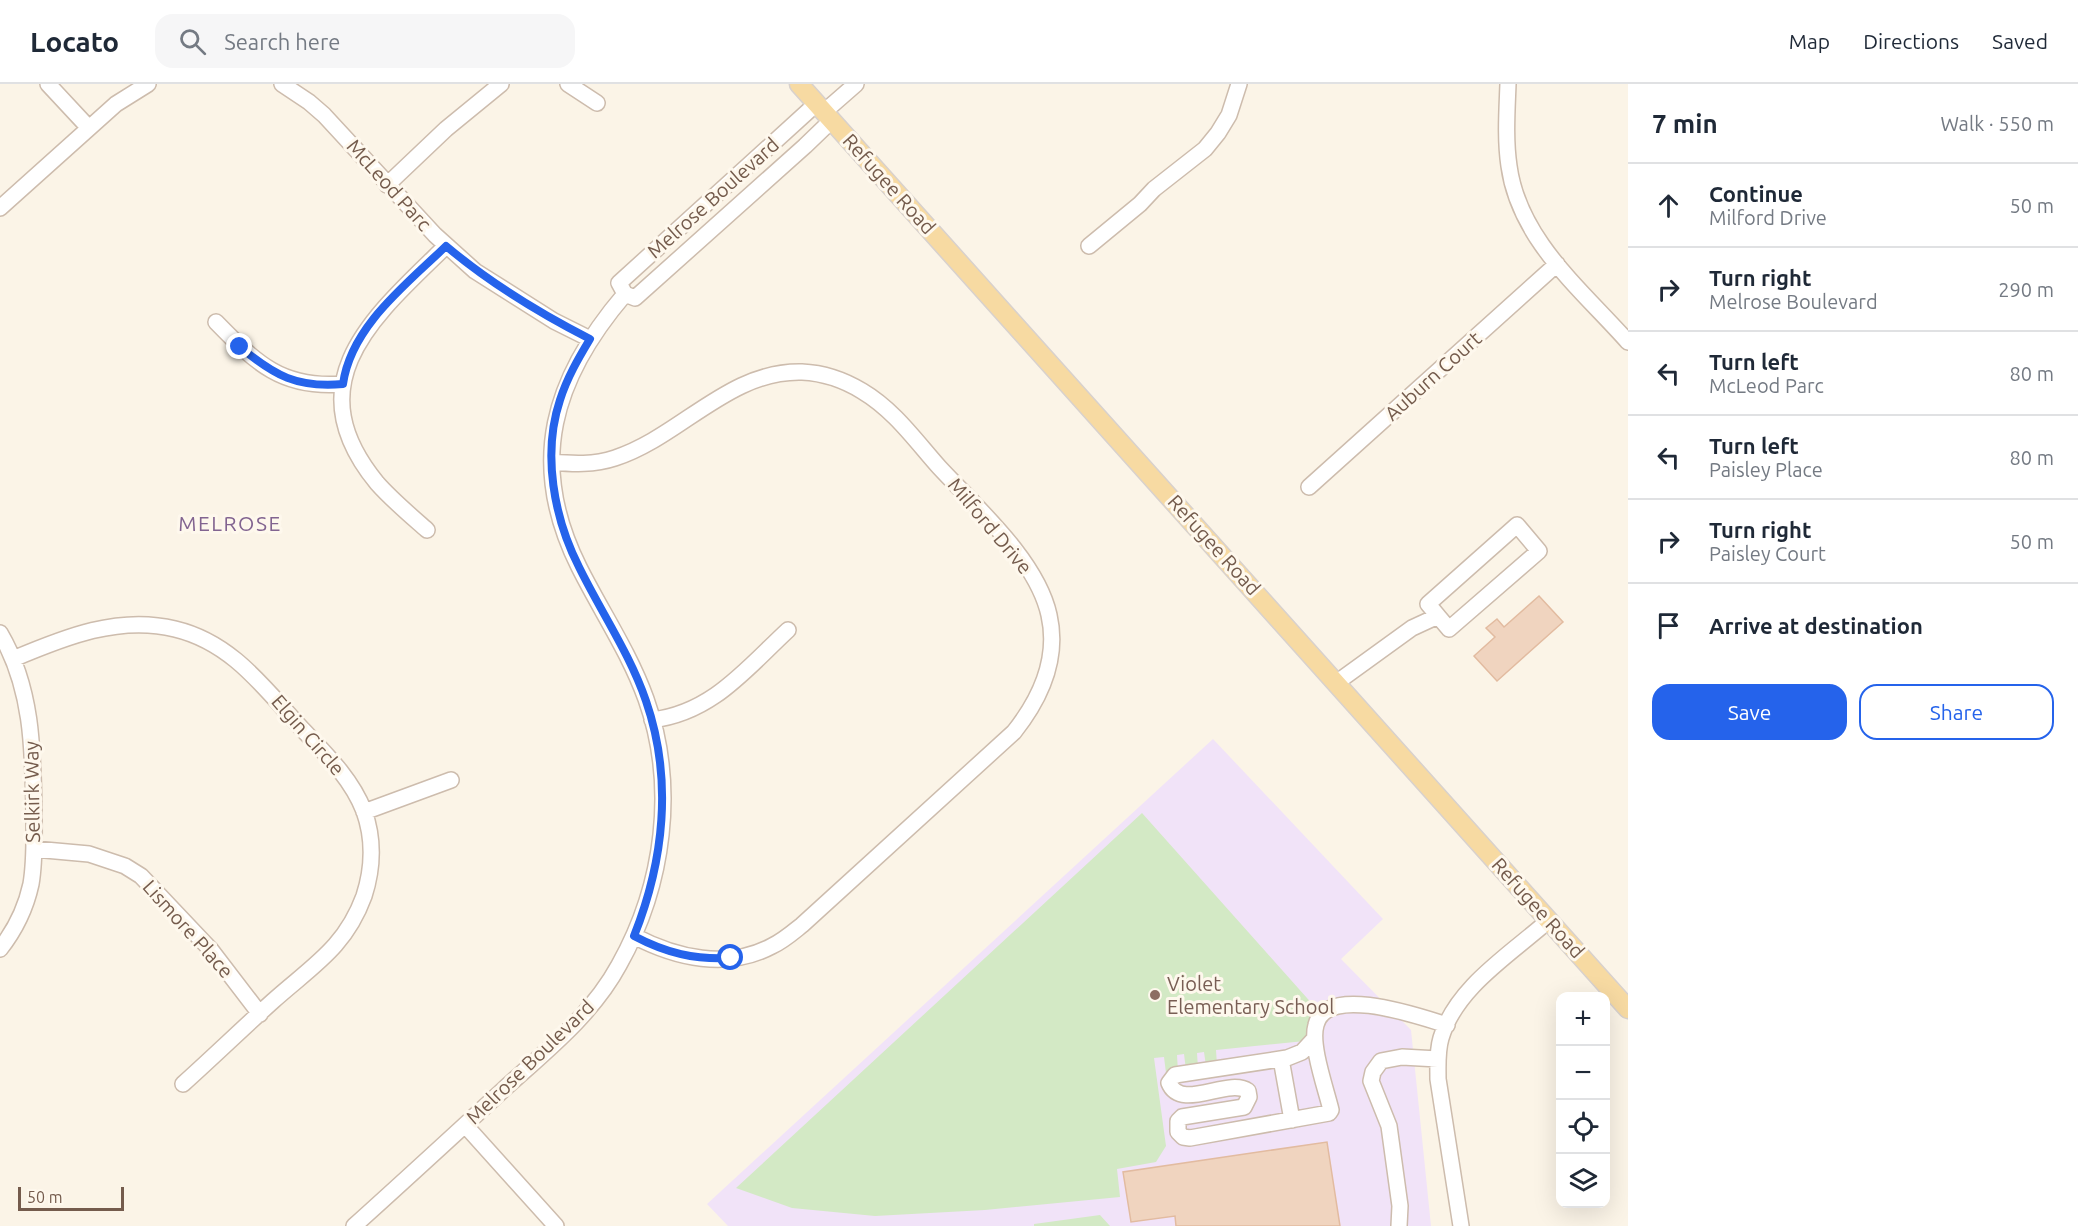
<!DOCTYPE html>
<meta charset="utf-8">
<style>
:root{--surface:#fff;--page:#f6f6f7;--text:#1f2937;--muted:#747a83;--line:#e0e1e3;--accent:#2563eb}
body{margin:0;font-family:Ubuntu,sans-serif;background:var(--page);color:var(--text)}
.controls{position:absolute;right:18px;bottom:18px;display:grid;overflow:hidden;border-radius:12px;box-shadow:0 6px 24px #0002}
.controls button{width:54px;height:54px;display:grid;place-items:center;padding:0;border:0;border-bottom:2px solid var(--line);background:var(--surface);color:var(--text);font:30px sans-serif}
.scale{position:absolute;left:18px;bottom:15px;width:106px;box-sizing:border-box;padding-left:6px;border:3px solid #745b4c;border-top:0;font-size:16px;line-height:21px;white-space:nowrap;color:#745b4c;-webkit-text-stroke:4px #fef8ed;paint-order:stroke}
.stop{position:absolute;width:18px;height:18px;margin:-14px;border:4px solid #2563eb;border-radius:50%;background:#fff}
.stop.end{background:#2563eb;border-color:#fff;box-shadow:0 2px 6px #0008}
.list{margin:0;padding:0;list-style:none}
h2{display:flex;justify-content:space-between;align-items:center;height:78px;margin:0;padding:0 24px;font-size:26px}
h2 small{font-size:20px;font-weight:400;color:var(--muted)}
.list li{display:grid;grid-template-columns:39px 1fr auto;gap:18px;align-items:center;box-sizing:border-box;height:84px;padding:0 24px;border-top:2px solid var(--line)}
.list b{display:block;font-size:22px;white-space:nowrap}
.list p{margin:0;font-size:20px;white-space:nowrap;color:var(--muted)}
.list em{font-size:20px;font-style:normal;color:var(--muted)}
.actions{display:flex;gap:12px;padding:18px 24px}
.actions a{flex:1;padding:14px 0;border:2px solid var(--accent);border-radius:18px;text-align:center;font-size:21px;color:var(--accent)}
.actions .main{background:var(--accent);color:#fff}
.icon{flex:none;width:33px;height:33px;fill:none;stroke:currentColor;stroke-width:2;stroke-linecap:round;stroke-linejoin:round}
.map{position:relative;flex:none;width:1628px;height:1142px;overflow:hidden}
header{display:flex;align-items:center;gap:36px;box-sizing:border-box;height:84px;padding:0 30px;background:var(--surface);border-bottom:2px solid var(--line)}
header strong{font-size:28px}
nav{display:flex;gap:33px;margin-inline-start:auto;font-size:21px}
.search{width:420px;height:54px;background:var(--page);display:flex;align-items:center;gap:15px;box-sizing:border-box;padding:0 21px;border-radius:18px;color:var(--muted);font-size:22px}
main{display:flex}
aside{flex:1;background:var(--surface)}
.map>svg:first-child{display:block}
.education{fill:#f1e3f8}
.green{fill:#d3e9c5}
.building{fill:#f0d4bf;stroke:#e2bba0;stroke-width:1.5}
.lines{fill:none;stroke-linecap:round;stroke-linejoin:round}
.minor-casing{stroke:#cdbcad;stroke-width:18}
.major-casing{stroke:#d8d1cd;stroke-width:21}
.minor{stroke:#fff;stroke-width:15}
.major{stroke:#f7daa2;stroke-width:18}
.route{stroke:#2563eb;stroke-width:8}
.education-dot{fill:#8d6e63;stroke:#fef8ed;stroke-width:2}
.labels{text-anchor:middle;stroke-width:6;stroke-linejoin:round;paint-order:stroke}
.street-label{font-size:20px;fill:#745b4c;stroke:#fef8ed}
.education-label{font-size:20px;fill:#785e54;stroke:#fef8ed;text-anchor:start}
.neighbourhood-label{font-size:21px;letter-spacing:1.5px;fill:#826490;stroke:#fef8ed}
</style>
<header>
<strong>Locato</strong>
<div class="search"><svg class="icon" aria-label="search" viewBox="0 0 24 24"><circle cx="10" cy="10" r="6"/><path d="M15 15l6 6"/></svg>Search here</div>
<nav><a>Map</a><a>Directions</a><a>Saved</a></nav>
</header>
<main>
<div class="map">
<svg width="1628" height="1142" viewBox="0 0 1628 1142">
<rect width="100%" height="100%" fill="#fbf4e7"/>
<path class="education" d="M1213,655l170,180 -42,40 70,71 20,196h-703l-21,-22z"/>
<path class="green" d="M1142,729l173,194 -10,34 -89,9 1,15 -11,1 -2,-14 -7,1 1,15 -12,2 -2,-16 -7,1 1,17 -12,1 -2,-16 -10,1 12,88 -10,16 -39,7 3,28 -135,13 -110,6 -83,-8 -56,-20z
M1100,1131l10,11h-76v-2z"/>
<path class="building" d="M1539,512l24,26 -66,59 -23,-25 21,-19 -9,-9 11,-9 7,8z
M1327,1058l13,84h-164l-1,-10 -44,6 -8,-50z"/>
<g class="lines">
<defs>
<path id="minor" d="M48,0l41,44
M282,0l27,18 15,13 111,120 40,36 79,50 36,18
M568,0l29,19
M1508,0c-1,27 -3,55 1,82 10,74 73,124 119,176
M816,20l-197,179 6,11 10,4 170,-152 27,-26
M824,28l32,-28
M387,101l59,-56 55,-45
M0,124l116,-104 32,-20
M1089,162l51,-42 14,-15 51,-40 13,-16 11,-18 10,-31
M216,238c40,41 66,67 127,62
M552,378c21,2 42,3 63,-4 65,-21 114,-88 187,-86 21,1 42,8 60,19 32,19 53,49 77,76 37,40 98,93 110,148 10,44 -8,83 -35,117l-212,193c-10,8 -19,16 -30,21 -45,24 -96,12 -138,-10
M1309,403l248,-223
M427,446c-17,-15 -35,-30 -50,-47 -83,-101 -3,-167 69,-237
M0,549c33,56 33,119 34,182 0,23 1,46 -3,69 -5,23 -16,46 -31,65
M13,575c52,-22 106,-44 162,-30 59,14 91,62 130,103 23,24 47,48 59,79 10,28 9,57 0,85 -19,52 -52,70 -91,105 -30,27 -60,56 -90,83
M1336,599l76,-55 26,-12 -10,-12 89,-79 22,26 -90,78 -11,-13
M652,636c60,-7 94,-51 136,-90
M364,728l87,-32
M34,765l55,5 36,12 16,10 70,74 49,64
M1314,955l-12,13 -15,6 -112,17 -6,8c12,29 59,-6 79,8l1,6 -5,10 -62,10 -4,4v11l5,5 7,1 139,-25 2,-3c-5,-21 -21,-65 -15,-85 10,-42 105,-8 131,0
M1281,975l11,61
M465,1041l91,101
M354,1142c50,-45 100,-91 150,-137 42,-38 88,-74 115,-124 45,-80 58,-179 27,-266 -17,-47 -45,-88 -67,-132 -52,-104 -26,-189 46,-273
M1399,1142l1,-20 -11,-80 -18,-45 2,-9 8,-11 21,-4 36,2
M1461,1142l-23,-147c0,-13 -1,-28 3,-41 15,-51 70,-84 108,-118"/>
<path id="major" d="M799,0l829,925"/>
</defs>
<use href="#minor" class="minor-casing"/>
<use href="#major" class="major-casing"/>
<use href="#minor" class="minor"/>
<use href="#major" class="major"/>
</g>
<g class="lines">
<path class="route" d="M240,263c35,29 57,41 103,37 8,-58 64,-100 103,-138 44,37 93,67 144,93 -12,20 -23,39 -30,61 -18,54 -6,118 19,167 22,45 51,87 67,134 27,78 18,160 -12,235 32,17 61,24 97,22"/>
</g>
<circle class="education-dot" cx="1155" cy="911" r="6"/>
<g class="labels">
<g class="street-label">
<text transform="translate(889 100) rotate(48)" y="7">Refugee Road</text>
<text transform="translate(389 101) rotate(48)" y="7">McLeod Parc</text>
<text transform="translate(713 114) rotate(-42)" y="7">Melrose Boulevard</text>
<text transform="translate(1433 292) rotate(-42)" y="7">Auburn Court</text>
<text transform="translate(990 442) rotate(50)" y="7">Milford Drive</text>
<text transform="translate(1214 461) rotate(48)" y="7">Refugee Road</text>
<text transform="translate(308 651) rotate(49)" y="7">Elgin Circle</text>
<text transform="translate(32 708) rotate(-91)" y="7">Selkirk Way</text>
<text transform="translate(1538 824) rotate(48)" y="7">Refugee Road</text>
<text transform="translate(188 845) rotate(48)" y="7">Lismore Place</text>
<text transform="translate(530 978) rotate(-44)" y="7">Melrose Boulevard</text>
</g>
<g class="education-label">
<text x="1167" y="907">Violet<tspan x="1167" dy="23">Elementary School</tspan></text>
</g>
<g class="neighbourhood-label">
<text x="230" y="447">MELROSE</text>
</g>
</g>
</svg>
<div class="controls">
<button>+</button>
<button>−</button>
<button><svg class="icon" aria-label="locate" viewBox="0 0 24 24"><circle cx="12" cy="12" r="6"/><path d="M12 2v4M12 18v4M2 12h4M18 12h4"/></svg></button>
<button><svg class="icon" aria-label="layers" viewBox="0 0 24 24"><path d="M12 4l9 5-9 5-9-5zM3 14l9 5 9-5"/></svg></button>
</div>
<div class="scale">50 m</div>
<div class="stop" style="left:731px;top:874px"></div>
<div class="stop end" style="left:240px;top:263px"></div>
</div>
<aside>
<h2>7 min<small>Walk · 550 m</small></h2>
<ul class="list">
<li><svg class="icon" aria-label="ahead" viewBox="0 0 24 24"><path d="M12 20V5M6 11l6-6 6 6"/></svg><div><b>Continue</b><p>Milford Drive</p></div><em>50 m</em></li>
<li><svg class="icon" aria-label="right" viewBox="0 0 24 24"><path d="M7 20v-9h11M14 6l5 5-5 5"/></svg><div><b>Turn right</b><p>Melrose Boulevard</p></div><em>290 m</em></li>
<li><svg class="icon" aria-label="left" viewBox="0 0 24 24"><path d="M17 20v-9H6M10 6l-5 5 5 5"/></svg><div><b>Turn left</b><p>McLeod Parc</p></div><em>80 m</em></li>
<li><svg class="icon" aria-label="left" viewBox="0 0 24 24"><path d="M17 20v-9H6M10 6l-5 5 5 5"/></svg><div><b>Turn left</b><p>Paisley Place</p></div><em>80 m</em></li>
<li><svg class="icon" aria-label="right" viewBox="0 0 24 24"><path d="M7 20v-9h11M14 6l5 5-5 5"/></svg><div><b>Turn right</b><p>Paisley Court</p></div><em>50 m</em></li>
<li><svg class="icon" aria-label="arrive" viewBox="0 0 24 24"><path d="M6 21V4h12l-3 4 3 4H6"/></svg><div><b>Arrive at destination</b></div></li>
</ul>
<div class="actions"><a class="main">Save</a><a>Share</a></div>
</aside>
</main>
